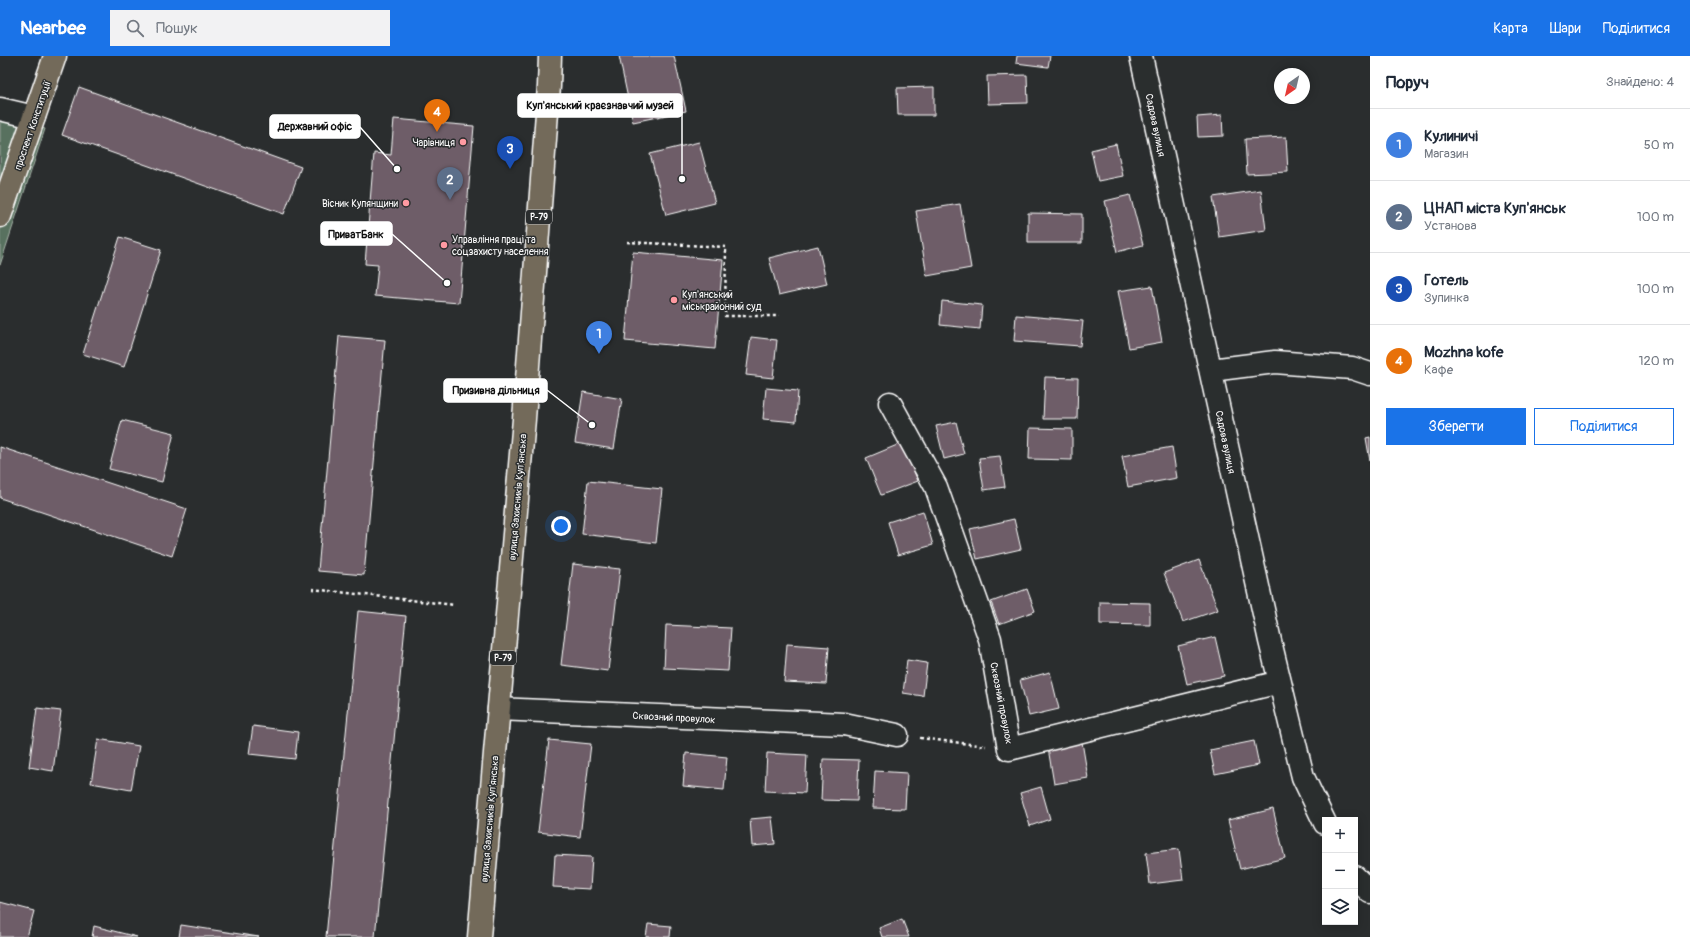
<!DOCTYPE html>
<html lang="uk">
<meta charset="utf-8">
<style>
:root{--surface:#fff;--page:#f2f2f3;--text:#1f2937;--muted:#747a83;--line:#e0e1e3;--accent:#1a73e8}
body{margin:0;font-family:Pangolin,sans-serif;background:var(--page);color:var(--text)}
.controls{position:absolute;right:12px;bottom:12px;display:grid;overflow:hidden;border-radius:0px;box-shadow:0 2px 10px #0003}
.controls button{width:36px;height:36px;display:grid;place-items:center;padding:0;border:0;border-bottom:1px solid var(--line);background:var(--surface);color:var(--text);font:20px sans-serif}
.compass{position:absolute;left:1274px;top:12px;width:36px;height:36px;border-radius:50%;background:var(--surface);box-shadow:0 2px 10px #0003;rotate:214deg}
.you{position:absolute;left:561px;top:470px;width:14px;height:14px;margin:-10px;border:3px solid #fff;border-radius:50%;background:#1a73e8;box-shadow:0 0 0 6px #1a73e833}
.badge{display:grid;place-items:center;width:26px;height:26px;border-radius:50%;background:var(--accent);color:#fff;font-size:13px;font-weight:700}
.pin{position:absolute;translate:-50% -33px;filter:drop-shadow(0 1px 2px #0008)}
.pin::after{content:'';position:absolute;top:21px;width:14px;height:12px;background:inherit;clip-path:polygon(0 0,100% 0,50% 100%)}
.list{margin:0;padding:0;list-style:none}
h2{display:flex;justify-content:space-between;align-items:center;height:52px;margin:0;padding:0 16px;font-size:17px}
h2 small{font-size:13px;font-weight:400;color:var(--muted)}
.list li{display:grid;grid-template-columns:26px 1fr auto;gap:12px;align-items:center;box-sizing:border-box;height:72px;padding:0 16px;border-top:1px solid var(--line)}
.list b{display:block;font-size:15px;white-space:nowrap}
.list p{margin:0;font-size:13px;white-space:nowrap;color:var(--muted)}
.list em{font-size:13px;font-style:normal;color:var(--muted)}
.actions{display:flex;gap:8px;padding:12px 16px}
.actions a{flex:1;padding:9px 0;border:1px solid var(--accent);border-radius:0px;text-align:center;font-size:14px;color:var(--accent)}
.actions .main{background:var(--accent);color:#fff}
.icon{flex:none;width:22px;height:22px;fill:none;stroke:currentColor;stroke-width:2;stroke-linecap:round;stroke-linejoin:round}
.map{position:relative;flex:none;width:1370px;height:881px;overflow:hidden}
header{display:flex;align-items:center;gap:24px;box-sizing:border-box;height:56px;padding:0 20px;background:var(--accent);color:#fff}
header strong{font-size:19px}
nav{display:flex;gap:22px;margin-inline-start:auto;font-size:14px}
.search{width:280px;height:36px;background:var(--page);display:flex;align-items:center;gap:10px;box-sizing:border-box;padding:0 14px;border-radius:0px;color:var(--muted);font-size:15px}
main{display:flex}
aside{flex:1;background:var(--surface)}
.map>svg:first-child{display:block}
.green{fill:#58715e;stroke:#acb8ae}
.building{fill:#6e5d67;stroke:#fff}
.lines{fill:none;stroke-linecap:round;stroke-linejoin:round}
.minor-casing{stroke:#fff;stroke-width:25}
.major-casing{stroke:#fff;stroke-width:25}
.path{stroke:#fff;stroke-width:2.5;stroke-dasharray:3 3;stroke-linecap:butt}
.minor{stroke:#2a2d2e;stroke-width:22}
.major{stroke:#736b5a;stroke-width:22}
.poi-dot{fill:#ff9aa2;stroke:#2a2d2e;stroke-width:1.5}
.labels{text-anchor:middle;stroke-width:3;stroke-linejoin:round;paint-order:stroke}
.shield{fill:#2a2d2e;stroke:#bfc0c0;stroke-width:1}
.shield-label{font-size:9px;font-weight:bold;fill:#fff}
.street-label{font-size:10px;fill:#fff;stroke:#2a2d2e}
.poi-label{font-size:10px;fill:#fff;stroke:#2a2d2e;text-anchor:end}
.leader{fill:none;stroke:#fff;stroke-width:1.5}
.callout-dot{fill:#fff;stroke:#2a2d2e;stroke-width:1.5}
.callout{fill:#fff;stroke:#fff;stroke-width:1.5}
.callout-label{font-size:11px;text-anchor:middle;font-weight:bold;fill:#111}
</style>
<header>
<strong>Nearbee</strong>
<div class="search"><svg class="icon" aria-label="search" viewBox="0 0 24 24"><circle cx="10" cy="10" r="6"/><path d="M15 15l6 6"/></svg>Пошук</div>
<nav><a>Карта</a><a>Шари</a><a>Поділитися</a></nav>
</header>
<main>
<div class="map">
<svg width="1370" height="881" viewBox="0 0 1370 881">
<rect width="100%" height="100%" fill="#2a2d2e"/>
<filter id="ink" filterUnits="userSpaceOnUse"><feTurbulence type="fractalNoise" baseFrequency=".025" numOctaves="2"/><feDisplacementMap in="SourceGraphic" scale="8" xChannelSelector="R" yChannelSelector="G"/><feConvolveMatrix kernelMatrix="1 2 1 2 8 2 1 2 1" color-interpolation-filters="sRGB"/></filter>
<g filter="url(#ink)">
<path class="green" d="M0,60l45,13 -45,136z"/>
<path class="building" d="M619,0h55l12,55 -53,11z
M1017,0h33l-2,11 -32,-4z
M1027,19l1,28 -40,1 -1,-28z
M79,31l222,80 -17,47 -222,-79z
M934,31v28h-36l-1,-27z
M1222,59l1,21 -25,1 -1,-20z
M394,63l80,7 -15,177 -84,-7 3,-31 -13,-1 9,-111 17,2z
M1286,81l2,35 -41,2 -2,-35z
M699,86l16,61 -49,12 -16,-61z
M1116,88l7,32 -25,5 -7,-31z
M1261,134l5,40 -47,7 -6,-40z
M1130,139l13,50 -26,7 -12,-51z
M960,148l11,64 -44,8 -11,-65z
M1028,157l54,1v29h-54z
M120,181l41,13 -37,117 -41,-13z
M818,190l9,38 -48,11 -10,-37z
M633,196l90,8 -8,89 -90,-8z
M1152,230l10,56 -33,6 -11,-57z
M942,245l40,4 -2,24 -40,-4z
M1016,259l67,6 -3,25 -66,-5z
M339,280l46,4 -21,235 -46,-4z
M751,281l26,3 -4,38 -27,-3z
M1045,321l33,1 -1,41h-34z
M766,332l32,3 -2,31 -33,-3z
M583,336l39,7 -8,50 -39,-6z
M122,364l52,13 -12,49 -53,-13z
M956,366l8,32 -20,5 -8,-33z
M1030,372l42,1v31l-43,-1z
M1370,381v24l-4,-23z
M902,387l16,38 -37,14 -15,-37z
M0,391l187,62 -15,47 -172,-58z
M1172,391l5,31 -49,9 -6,-31z
M1000,400l5,31 -21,3 -5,-32z
M588,425l74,8 -6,54 -74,-9z
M923,455l10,34 -35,10 -10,-33z
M1014,463l7,30 -44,10 -7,-30z
M1199,504l19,50 -35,12 -19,-49z
M573,508l47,5 -12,102 -47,-6z
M1027,533l8,22 -36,13 -8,-22z
M1100,546l50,1v22l-50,-1z
M358,555l48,5 -31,321h-49z
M666,569l65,3 -3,43 -64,-3z
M1215,581l9,39 -37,8 -9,-38z
M787,588l42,3 -3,37 -42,-2z
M907,604l20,3 -4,33 -20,-3z
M1050,616l9,37 -30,7 -9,-36z
M37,652l24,3 -8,60 -24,-4z
M253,670l45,6 -3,27 -46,-5z
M98,683l41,7 -8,44 -40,-7z
M549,684l42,4 -11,93 -42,-5z
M1254,685l5,24 -44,9 -5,-24z
M1082,686l6,36 -34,6 -6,-36z
M686,697l41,4 -3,33 -41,-4z
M767,697l40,2 -2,38 -40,-2z
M823,703l36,1 -2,41 -36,-1z
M875,715l32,2 -2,36 -32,-1z
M1041,731l9,32 -20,7 -10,-33z
M1273,753l12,49 -45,11 -12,-49z
M772,761l3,27 -23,2 -2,-27z
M1179,793l4,31 -33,4 -4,-31z
M555,799l37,2 -2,32 -37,-2z
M0,846l34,9 -7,26h-27z
M902,863l7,18h-27l-3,-9z
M648,868l23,2 -1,11h-24z
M181,869l78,12h-80z
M94,870l43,11h-45z"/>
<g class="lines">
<defs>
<path id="minor" d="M1141,0l129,585 33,136 22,46
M0,53l34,8
M1211,314l64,-8 77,6 18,6
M890,347l46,84 54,152 19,110 271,-67
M499,653l345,15 53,11
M1355,821l15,15"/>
<path id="major" d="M0,160l55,-160
M479,881l45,-518 25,-333 1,-30"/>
</defs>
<use href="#minor" class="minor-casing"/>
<use href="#major" class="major-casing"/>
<path class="path" d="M627,186l99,5 -1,69h54
M312,533l143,16
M920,682l66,8"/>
<use href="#minor" class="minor"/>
<use href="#major" class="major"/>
</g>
</g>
<g class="poi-dot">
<circle cx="463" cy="86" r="4"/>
<circle cx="406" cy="147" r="4"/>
<circle cx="444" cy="189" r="4"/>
<circle cx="674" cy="244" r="4"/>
</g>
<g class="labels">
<g class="shield">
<rect x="526" y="154" width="26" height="14" rx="3"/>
<rect x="490" y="595" width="26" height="14" rx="3"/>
</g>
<g class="shield-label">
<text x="539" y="164">Р-79</text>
<text x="503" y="605">Р-79</text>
</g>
<g class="street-label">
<text transform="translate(32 69) rotate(-71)" y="4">проспект Конституції</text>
<text transform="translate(1156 69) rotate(78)" y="4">Садова вулиця</text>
<text transform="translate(1226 386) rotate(78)" y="4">Садова вулиця</text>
<text transform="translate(517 441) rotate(-85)" y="4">вулиця Захисників Куп'янська</text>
<text transform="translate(1002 647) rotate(79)" y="4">Сквозний провулок</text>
<text transform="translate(674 661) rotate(3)" y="4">Сквозний провулок</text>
<text transform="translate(489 763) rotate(-85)" y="4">вулиця Захисників Куп'янська</text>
</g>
<g class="poi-label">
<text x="455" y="90">Чарівниця</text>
<text x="398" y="151">Вісник Купянщини</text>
<text x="452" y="187" text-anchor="start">Управління праці та<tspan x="452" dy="12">соцзахисту населення</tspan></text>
<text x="682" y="242" text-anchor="start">Куп'янський<tspan x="682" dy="12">міськрайонний суд</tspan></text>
</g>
</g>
<path class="leader" d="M682 123L682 50M397 113L360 71M447 227L392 178M592 369L547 334"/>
<g class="callout-dot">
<circle cx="682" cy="123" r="4"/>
<circle cx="397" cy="113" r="4"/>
<circle cx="447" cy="227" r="4"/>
<circle cx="592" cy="369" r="4"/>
</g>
<g class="callout">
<rect x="518" y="38" width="164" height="23" rx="4"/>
<rect x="270" y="59" width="90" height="23" rx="4"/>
<rect x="321" y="166" width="71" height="23" rx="4"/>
<rect x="444" y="323" width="103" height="23" rx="4"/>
</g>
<g class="callout-label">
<text x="600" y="53">Куп'янський краєзнавчий музей</text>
<text x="315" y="74">Державний офіс</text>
<text x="356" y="182">ПриватБанк</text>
<text x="496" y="338">Призивна дільниця</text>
</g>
</svg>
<div class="controls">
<button>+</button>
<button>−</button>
<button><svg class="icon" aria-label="layers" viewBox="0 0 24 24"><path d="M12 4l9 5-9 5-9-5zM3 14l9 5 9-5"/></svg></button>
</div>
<svg class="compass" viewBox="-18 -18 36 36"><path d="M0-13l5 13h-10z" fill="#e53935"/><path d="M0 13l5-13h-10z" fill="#747a83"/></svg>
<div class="you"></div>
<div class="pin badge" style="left:599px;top:298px;background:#3f7fe0">1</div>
<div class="pin badge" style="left:450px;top:144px;background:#5c6f8a">2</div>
<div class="pin badge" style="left:510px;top:113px;background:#1a4fb4">3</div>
<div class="pin badge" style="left:437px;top:76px;background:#e8710a">4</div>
</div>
<aside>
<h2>Поруч<small>Знайдено: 4</small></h2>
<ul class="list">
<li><span class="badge" style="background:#3f7fe0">1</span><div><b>Кулиничі</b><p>Магазин</p></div><em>50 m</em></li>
<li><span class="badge" style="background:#5c6f8a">2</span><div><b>ЦНАП міста Куп'янськ</b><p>Установа</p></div><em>100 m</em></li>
<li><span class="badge" style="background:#1a4fb4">3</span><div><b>Готель</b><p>Зупинка</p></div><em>100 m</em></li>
<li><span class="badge" style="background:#e8710a">4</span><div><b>Mozhna kofe</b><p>Кафе</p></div><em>120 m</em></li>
</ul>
<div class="actions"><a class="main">Зберегти</a><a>Поділитися</a></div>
</aside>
</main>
